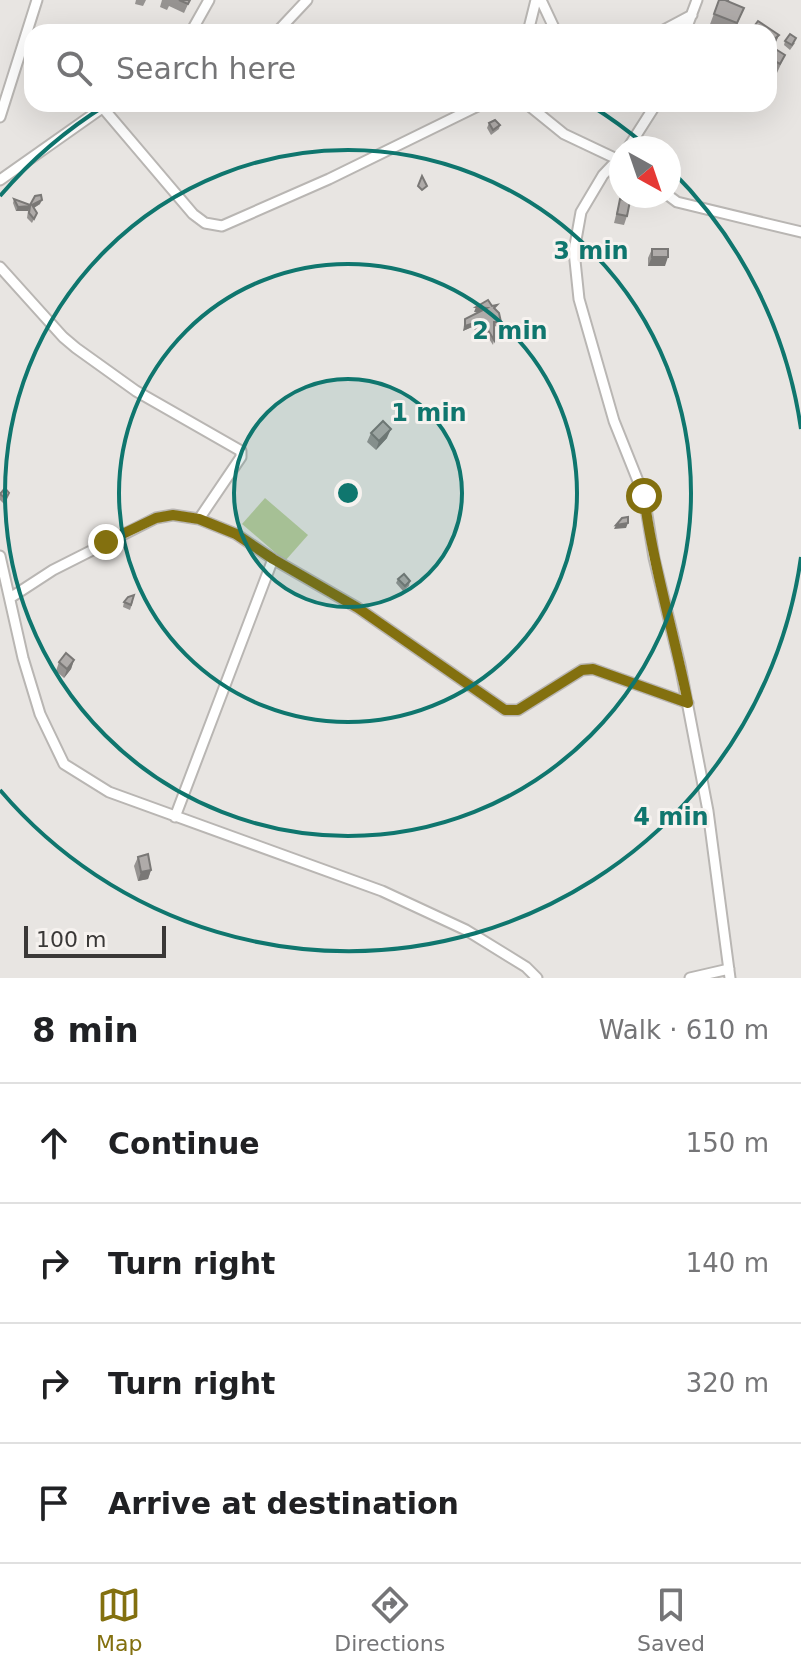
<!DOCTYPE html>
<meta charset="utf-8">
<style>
:root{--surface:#fff;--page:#f6f6f6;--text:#202124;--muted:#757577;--line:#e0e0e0;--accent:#83700f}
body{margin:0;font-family:"DejaVu Sans",sans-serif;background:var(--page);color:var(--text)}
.compass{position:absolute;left:609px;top:136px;width:72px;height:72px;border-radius:50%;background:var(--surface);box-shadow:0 8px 32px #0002;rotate:140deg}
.scale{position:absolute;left:24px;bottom:20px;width:142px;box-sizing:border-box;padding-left:8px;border:4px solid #3a3837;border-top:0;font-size:22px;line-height:28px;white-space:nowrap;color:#3a3837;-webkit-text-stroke:6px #f6f2ef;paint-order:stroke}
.stop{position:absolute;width:24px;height:24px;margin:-18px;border:6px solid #83700f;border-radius:50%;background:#fff}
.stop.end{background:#83700f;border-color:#fff;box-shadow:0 2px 8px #0008}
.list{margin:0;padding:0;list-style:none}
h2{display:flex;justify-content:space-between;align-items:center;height:104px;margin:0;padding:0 32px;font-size:34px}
h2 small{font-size:26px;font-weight:400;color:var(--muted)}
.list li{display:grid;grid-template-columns:52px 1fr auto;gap:24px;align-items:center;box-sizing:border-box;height:120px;padding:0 32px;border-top:2px solid var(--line)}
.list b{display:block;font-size:30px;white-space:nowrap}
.list em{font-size:26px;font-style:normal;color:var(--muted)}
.icon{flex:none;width:44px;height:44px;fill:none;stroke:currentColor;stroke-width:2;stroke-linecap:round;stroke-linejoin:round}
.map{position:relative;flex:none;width:801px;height:978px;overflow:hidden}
.search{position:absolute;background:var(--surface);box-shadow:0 8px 32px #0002;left:24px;right:24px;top:24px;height:88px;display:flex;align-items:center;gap:20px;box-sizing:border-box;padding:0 28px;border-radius:24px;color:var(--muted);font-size:30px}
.sheet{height:584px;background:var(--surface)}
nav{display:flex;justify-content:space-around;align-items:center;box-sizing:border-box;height:112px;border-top:2px solid var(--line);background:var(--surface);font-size:22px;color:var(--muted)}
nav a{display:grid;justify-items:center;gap:4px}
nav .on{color:var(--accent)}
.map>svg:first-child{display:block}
.garden{fill:#bbcb9b}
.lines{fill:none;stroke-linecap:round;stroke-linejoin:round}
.minor-casing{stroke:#b9b6b3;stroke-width:13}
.minor{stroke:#fff;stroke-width:9}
.wall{fill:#969391}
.shaded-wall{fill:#7a7876}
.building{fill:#afaba9;stroke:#7a7876;stroke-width:2}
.route{stroke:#83700f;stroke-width:10}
.ring{fill:none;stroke:#0f766e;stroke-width:4}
.centre{fill:#0f766e;stroke:#f6f2ef;stroke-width:4}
.ring-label{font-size:24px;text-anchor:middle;font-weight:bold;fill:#0f766e;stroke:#f6f2ef;stroke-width:6;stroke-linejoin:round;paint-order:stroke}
</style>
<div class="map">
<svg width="801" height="978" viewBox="0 0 801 978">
<rect width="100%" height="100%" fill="#e8e5e2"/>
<path class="garden" d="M265,498l43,37 -23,26 -43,-37z"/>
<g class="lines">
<defs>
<path id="minor" d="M541,0l15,32
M191,32l18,-32
M277,32l30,-32
M528,32l8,-32
M660,32l32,-17
M685,32l12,-32
M527,104l37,30 57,27
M103,108l90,106 12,9 17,3 107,-47 153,-75
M0,117l37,-117
M628,148l28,-44
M621,156l-18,19 -22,37 -7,39 5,48 35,122 30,75 10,62 26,107 28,146 22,167
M0,180l105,-74
M669,196l8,6 124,30
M0,267l63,70 13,11 60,43 105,60v6l-42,62
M0,556l23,102 17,56 24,50 45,28 273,99 84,39 60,37 11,11
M10,598l43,-28 103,-52 17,-3 26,4 37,15 37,25 85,49 147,102h13l64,-40 11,-1 95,34
M175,817l98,-258
M690,978l39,-9"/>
</defs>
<use href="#minor" class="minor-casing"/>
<use href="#minor" class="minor"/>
</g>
<path class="wall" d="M136,0h10l-3,6 -8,-2z
M162,0h28l-6,13 -15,-7 -2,4 -7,-3z
M719,0h10v2l15,6 -10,24h-11l-14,-5z
M758,21l21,14 -4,9 -3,3 13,8 -8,18 -8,-4v-37h-18z
M785,41l10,2 -5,7 -6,-5z
M190,104h9l-2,6z
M489,123l11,2 -1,4 -8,6 -4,-7z
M14,199l16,6 10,-1 -6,4 3,5 -5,10 -5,-5 1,-7h-12l-3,-8z
M620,199l7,17 -3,9 -10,-2z
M652,249l13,17h-17v-8z
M495,310l6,12 -2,5 -5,-1v14l-1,5 -13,-20 -5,5 -3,-3 -9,4 2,-12 14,-7h-5z
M371,433l16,5 -11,12 -9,-8z
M0,492l7,5 -3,7 -4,-4z
M398,579l12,2 -1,5 -6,5 -7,-8z
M133,601l-3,9 -7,-3 1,-5z
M74,660l-3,9 -7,9 -8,-7 3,-9z
M138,857l13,13 -3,9 -10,2 -4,-15z"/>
<path class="shaded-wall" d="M779,35l-4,9 -6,6v-6z
M42,200l-2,4 -10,6 2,-5z
M30,206l-2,5h-12l2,-4z
M652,257h16l-3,9h-17z
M476,307l11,1 -2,5 -11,-1z
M474,323l-2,4 -9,4 2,-5z
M391,429l-4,9 -11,12 3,-9z
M628,523l-2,5 -12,1 2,-4z
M74,660l-3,9 -7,9 3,-9z
M151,870l-3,9 -10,2 3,-9z"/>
<path class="building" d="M179,0h11l-2,4z
M719,0h9l-1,1 17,7 -7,15 -23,-9z
M758,21l21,14 -10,9v-12h-13l-4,-3z
M790,34l6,4 -4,7 -7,-4z
M769,45l16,10 -5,9 -11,-6z
M495,120l5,5 -7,5 -4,-7z
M422,176l5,10 -5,4 -4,-4z
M41,195l1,5 -10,5 5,8 -3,6 -5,-6 1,-7 -12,1 -4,-8 16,6 5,-9z
M620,199l10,2 -3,15 -10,-2z
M652,249h16v8h-16z
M488,300l4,6 5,-1 -3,3 5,5 2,9h-7v18l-12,-20 -5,5 -3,-2 -9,3v-7l22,-11 -11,-1z
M383,421l8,8 -12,12 -8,-8z
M5,488l4,5 -3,6 -6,-5z
M628,517v6l-12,2 6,-7z
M404,574l6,7 -5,5 -7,-7z
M134,595l-3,10 -7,-3 4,-5z
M66,653l8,7 -7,9 -8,-7z
M148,854l3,16 -10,2 -3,-15z"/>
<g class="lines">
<path class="route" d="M106,542l50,-24 17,-3 26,4 37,15 37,25 85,49 147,102h13l64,-40 11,-1 95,34c-14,-70 -35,-137 -44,-207"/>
</g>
<circle cx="348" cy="493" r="114" fill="#0f766e" fill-opacity=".12"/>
<g class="ring">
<circle cx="348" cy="493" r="114"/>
<circle cx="348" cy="493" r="229"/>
<circle cx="348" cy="493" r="343"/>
<path d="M801 557A457 457 0 0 1 0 790M0 196A457 457 0 0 1 106 105M590 105A457 457 0 0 1 645 145M671 170A457 457 0 0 1 801 429"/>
</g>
<circle cx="348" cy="493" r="12" class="centre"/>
<g class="ring-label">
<text x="591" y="259">3 min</text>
<text x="510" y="339">2 min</text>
<text x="429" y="421">1 min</text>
<text x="671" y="825">4 min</text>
</g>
</svg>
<svg class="compass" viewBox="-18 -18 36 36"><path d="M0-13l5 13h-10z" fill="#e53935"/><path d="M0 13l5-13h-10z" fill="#757577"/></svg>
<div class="scale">100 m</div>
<div class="stop" style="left:644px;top:496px"></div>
<div class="stop end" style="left:106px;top:542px"></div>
<div class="search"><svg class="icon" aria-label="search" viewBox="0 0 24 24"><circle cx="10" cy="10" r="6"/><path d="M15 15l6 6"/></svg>Search here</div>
</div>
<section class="sheet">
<h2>8 min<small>Walk · 610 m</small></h2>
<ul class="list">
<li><svg class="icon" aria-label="ahead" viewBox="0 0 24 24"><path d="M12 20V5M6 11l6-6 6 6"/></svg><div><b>Continue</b></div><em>150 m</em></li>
<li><svg class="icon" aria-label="right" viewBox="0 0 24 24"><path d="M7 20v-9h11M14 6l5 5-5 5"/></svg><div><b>Turn right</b></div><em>140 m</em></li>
<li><svg class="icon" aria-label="right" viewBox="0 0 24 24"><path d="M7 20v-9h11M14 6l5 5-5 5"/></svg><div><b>Turn right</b></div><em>320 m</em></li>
<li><svg class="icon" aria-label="arrive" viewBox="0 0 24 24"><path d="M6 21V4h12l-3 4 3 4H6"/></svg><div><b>Arrive at destination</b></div></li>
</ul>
</section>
<nav>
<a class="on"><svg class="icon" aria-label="map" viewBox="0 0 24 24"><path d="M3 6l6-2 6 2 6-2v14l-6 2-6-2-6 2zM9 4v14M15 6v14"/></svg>Map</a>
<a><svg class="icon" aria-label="directions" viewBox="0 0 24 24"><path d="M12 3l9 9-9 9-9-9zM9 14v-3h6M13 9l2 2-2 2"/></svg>Directions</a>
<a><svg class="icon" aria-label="saved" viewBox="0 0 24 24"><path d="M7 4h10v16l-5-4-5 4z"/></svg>Saved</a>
</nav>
